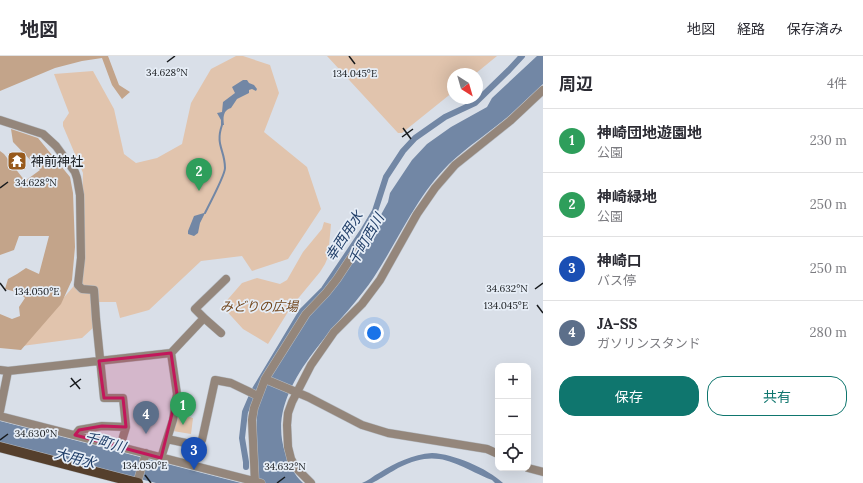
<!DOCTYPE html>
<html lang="ja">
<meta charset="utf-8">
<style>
:root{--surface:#fff;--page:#f7f7f7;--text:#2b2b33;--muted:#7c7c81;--line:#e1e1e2;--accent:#0f766e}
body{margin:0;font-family:Lora,"Noto Sans JP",serif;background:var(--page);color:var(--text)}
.controls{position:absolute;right:12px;bottom:12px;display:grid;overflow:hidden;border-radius:8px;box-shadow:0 4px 16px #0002}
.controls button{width:36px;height:36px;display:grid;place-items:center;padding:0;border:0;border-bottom:1px solid var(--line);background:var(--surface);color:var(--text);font:20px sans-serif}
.compass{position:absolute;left:447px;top:12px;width:36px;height:36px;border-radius:50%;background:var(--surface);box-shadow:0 4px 16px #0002;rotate:143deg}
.you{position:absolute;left:374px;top:277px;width:14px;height:14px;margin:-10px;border:3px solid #fff;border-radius:50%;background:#1a73e8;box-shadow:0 0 0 6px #1a73e833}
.badge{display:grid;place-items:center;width:26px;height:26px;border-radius:50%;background:var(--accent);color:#fff;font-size:13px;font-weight:700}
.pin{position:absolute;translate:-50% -33px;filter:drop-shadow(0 1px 2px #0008)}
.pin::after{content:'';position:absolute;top:21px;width:14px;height:12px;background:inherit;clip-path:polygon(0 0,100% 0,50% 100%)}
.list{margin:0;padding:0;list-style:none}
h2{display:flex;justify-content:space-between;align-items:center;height:52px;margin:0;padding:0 16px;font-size:17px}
h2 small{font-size:13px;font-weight:400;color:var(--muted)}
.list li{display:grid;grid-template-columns:26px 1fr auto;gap:12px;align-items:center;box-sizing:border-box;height:64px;padding:0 16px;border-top:1px solid var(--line)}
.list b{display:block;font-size:15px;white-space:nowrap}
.list p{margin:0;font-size:13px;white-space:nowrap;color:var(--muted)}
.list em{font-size:13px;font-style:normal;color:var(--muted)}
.actions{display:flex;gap:8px;padding:12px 16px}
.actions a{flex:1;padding:9px 0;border:1px solid var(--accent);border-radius:16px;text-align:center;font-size:14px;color:var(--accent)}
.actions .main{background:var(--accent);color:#fff}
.icon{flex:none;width:22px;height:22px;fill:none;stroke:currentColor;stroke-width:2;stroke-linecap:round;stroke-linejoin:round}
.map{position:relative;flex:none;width:543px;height:427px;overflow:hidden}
header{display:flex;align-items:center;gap:24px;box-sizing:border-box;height:56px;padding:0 20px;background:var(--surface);border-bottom:1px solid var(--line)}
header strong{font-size:19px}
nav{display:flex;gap:22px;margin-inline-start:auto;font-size:14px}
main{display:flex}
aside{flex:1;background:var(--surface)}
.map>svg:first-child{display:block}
.green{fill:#e1c4ad}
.forest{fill:#c3a48a}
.water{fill:#7287a5}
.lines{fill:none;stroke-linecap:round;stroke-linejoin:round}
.stream{stroke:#7287a5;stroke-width:2}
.canal{stroke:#7287a5;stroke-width:6}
.minor-casing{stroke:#b6bcc3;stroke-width:9}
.major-casing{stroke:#b6bcc3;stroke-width:11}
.minor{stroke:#94867b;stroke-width:8}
.major{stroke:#553f2c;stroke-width:10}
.marked{fill:#c2185b;fill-opacity:0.2;stroke:#c2185b;stroke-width:3;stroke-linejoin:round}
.ticks{fill:none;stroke:#171a1d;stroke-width:1.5}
.labels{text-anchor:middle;stroke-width:3.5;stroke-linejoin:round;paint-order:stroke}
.poi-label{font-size:13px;fill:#171a1d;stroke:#e6edf6;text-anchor:start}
.park-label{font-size:13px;font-style:italic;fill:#72461d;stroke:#e6edf6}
.water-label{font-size:14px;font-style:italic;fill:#203e68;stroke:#e6edf6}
.ticks-label{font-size:10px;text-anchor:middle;fill:#171a1d;stroke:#e6edf6;stroke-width:3.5;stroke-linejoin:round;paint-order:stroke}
</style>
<header>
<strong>地図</strong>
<nav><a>地図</a><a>経路</a><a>保存済み</a></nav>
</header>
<main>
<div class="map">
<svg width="543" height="427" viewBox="0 0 543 427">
<rect width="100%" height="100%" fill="#d9dfe8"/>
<path class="green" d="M236,0h7l27,9 9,28 -15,39 43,35 14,42 -33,50 -36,12 -10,-15 -41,5 -52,49 -29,8 -4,-16h-18l-4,25 -12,11 -60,8 57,-66 4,-107 -20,-47v-4l6,-9 -15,-39 39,-3 21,38 10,45 12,9 21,-5 25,-14 9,-41 20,-34z
M327,0h170l-22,18h-22v18l-51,41h-4z
M324,166l7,2 -3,33 -3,7 -5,8 -29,35 -23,37 -25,-15 -21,-23 20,-23 15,-5 23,6 7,-4 16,-28 19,-23z
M177,358l16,4 -2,16 -18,-3z"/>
<path class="forest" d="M0,0h108l11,29 11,7 -8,7 -10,-14 -10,-27 -20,3 -27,7 -55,23z
M11,73l27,9 32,39 3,16 2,54 -3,33 -11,24 -40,46 -21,-2v-34l12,5 8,-3 -1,-9 6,-9 -5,-5 -15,-4 3,-10 9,-5 9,-6 13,6 10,-38h-30l-5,14 -14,5v-104l4,3 21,27 15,-11 -27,-28z"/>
<path class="water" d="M537,0h6v28c-11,10 -22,21 -33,31 -20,17 -42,31 -61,49 -33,33 -50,75 -75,113 -32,49 -111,109 -89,175 4,12 9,23 18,31h-44l-3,-53 1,-20 8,-25 44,-71 54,-71 9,-16 5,-5 11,-20 2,-9 22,-33 15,-16 24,-17 36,-20 5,-9z
M243,24h4l2,3 5,2 3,4 -1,2 -4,-2 -3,1v3l-12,6 -6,9c-8,2 -8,10 -7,17h-3v-5l-4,-7 5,-1 1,-10 12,-9 -3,-6z
M204,157h1l-5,10 -2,10 -4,3 -6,-2v-3l6,-15z
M0,365l241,62h-85l-156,-39z
M432,397c22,1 55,15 71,30h-8l-3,-3c-37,-15 -53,-33 -94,-12 -5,3 -23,14 -26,15 -3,0 -7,0 -10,0 6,-2 11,-7 17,-10 16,-10 34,-19 53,-20z"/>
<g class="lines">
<path class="stream" d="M205,157c4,-8 20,-38 20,-45 0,-18 -10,-23 -3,-43"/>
<path class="canal" d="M246,411v-5l-4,-24 3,-26 9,-21 48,-80 22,-22 39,-58 12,-20 11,-34 17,-26 12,-13 30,-21 30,-14 34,-33 13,-14"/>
<defs>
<path id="minor" d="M0,64l43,14 13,12 19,26 2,6 3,17 1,63 -3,27 4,4 12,1 2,29 8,79h19l3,29 -6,20
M204,262l17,15
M171,297l33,-35 -9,-9 31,-30
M0,314l8,1 163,-18 6,41 -4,26 -6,19 28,6 7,-5 13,-60 16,3 27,13
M265,323l43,18 54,28 26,8 99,16 11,5
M0,355l8,-40
M0,360l261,67
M75,379l4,-5 23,-4 24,1
M161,402l6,-19
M528,412l15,4
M255,426l-3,-62 2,-12 11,-29 41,-65 20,-21 11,-14 25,-38
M137,427l9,-30
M311,427l-15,-15 -5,-9 -3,-12 -1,-22 1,-12 4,-11 19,-37 23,-33 28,-28 18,-24 37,-66 18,-26 20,-23 55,-44 33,-31"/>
<path id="major" d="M0,391l138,36"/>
</defs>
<use href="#minor" class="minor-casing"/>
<use href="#major" class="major-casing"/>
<use href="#minor" class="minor"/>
<use href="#major" class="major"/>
</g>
<path class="marked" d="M171,297l6,41 -16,64 -86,-23 4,-5 23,-4 24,1 -3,-29h-19l-5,-37z"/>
<path class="ticks" d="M349,0l6,8M167,6l8,-6M403,72l8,11M402,81l11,-8M0,132l8,-6M0,227l6,8M535,233l8,-6M537,249l6,8M71,322l9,11M70,331l11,-8M0,384l8,-6M145,419l6,8M277,427l8,-6"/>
<defs>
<symbol id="temple-square" viewBox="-11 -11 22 22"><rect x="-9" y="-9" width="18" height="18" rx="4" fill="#975a1d" stroke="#e6edf6"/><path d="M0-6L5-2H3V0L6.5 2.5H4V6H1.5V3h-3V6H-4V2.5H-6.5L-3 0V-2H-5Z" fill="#fff"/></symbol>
</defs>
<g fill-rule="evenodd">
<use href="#temple-square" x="6" y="94" width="22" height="22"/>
</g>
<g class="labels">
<g class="poi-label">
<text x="31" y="110">神前神社</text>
</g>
<g class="park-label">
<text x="259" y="255">みどりの広場</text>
</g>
<g class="water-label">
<text transform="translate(344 180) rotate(-57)" y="5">幸西用水</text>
<text transform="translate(366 183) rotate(-60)" y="5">千町西川</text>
<text transform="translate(105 386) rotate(15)" y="5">千町川</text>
<text transform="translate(75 402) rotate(15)" y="5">大用水</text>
</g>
</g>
<g class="ticks-label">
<text x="167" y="20">34.628°N</text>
<text x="355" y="21">134.045°E</text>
<text x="36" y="130">34.628°N</text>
<text x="507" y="236">34.632°N</text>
<text x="37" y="239">134.050°E</text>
<text x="506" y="253">134.045°E</text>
<text x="36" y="381">34.630°N</text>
<text x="145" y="413">134.050°E</text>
<text x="285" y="414">34.632°N</text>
</g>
</svg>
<div class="controls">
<button>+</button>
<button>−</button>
<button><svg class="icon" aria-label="locate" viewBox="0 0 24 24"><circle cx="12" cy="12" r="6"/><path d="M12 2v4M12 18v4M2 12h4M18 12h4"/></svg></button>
</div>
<svg class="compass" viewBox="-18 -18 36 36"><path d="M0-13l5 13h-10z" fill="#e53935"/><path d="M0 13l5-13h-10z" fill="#7c7c81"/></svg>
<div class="you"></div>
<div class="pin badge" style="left:183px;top:369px;background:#2e9e5b">1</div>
<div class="pin badge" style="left:199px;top:135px;background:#2e9e5b">2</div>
<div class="pin badge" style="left:194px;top:414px;background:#1a4fb4">3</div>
<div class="pin badge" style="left:146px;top:378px;background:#5c6f8a">4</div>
</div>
<aside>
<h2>周辺<small>4件</small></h2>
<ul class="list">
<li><span class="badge" style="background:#2e9e5b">1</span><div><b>神崎団地遊園地</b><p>公園</p></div><em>230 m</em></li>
<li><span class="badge" style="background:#2e9e5b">2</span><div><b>神崎緑地</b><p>公園</p></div><em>250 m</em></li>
<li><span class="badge" style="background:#1a4fb4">3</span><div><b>神崎口</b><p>バス停</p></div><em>250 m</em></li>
<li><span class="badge" style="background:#5c6f8a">4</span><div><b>JA-SS</b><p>ガソリンスタンド</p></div><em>280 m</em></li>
</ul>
<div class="actions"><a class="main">保存</a><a>共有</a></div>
</aside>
</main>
